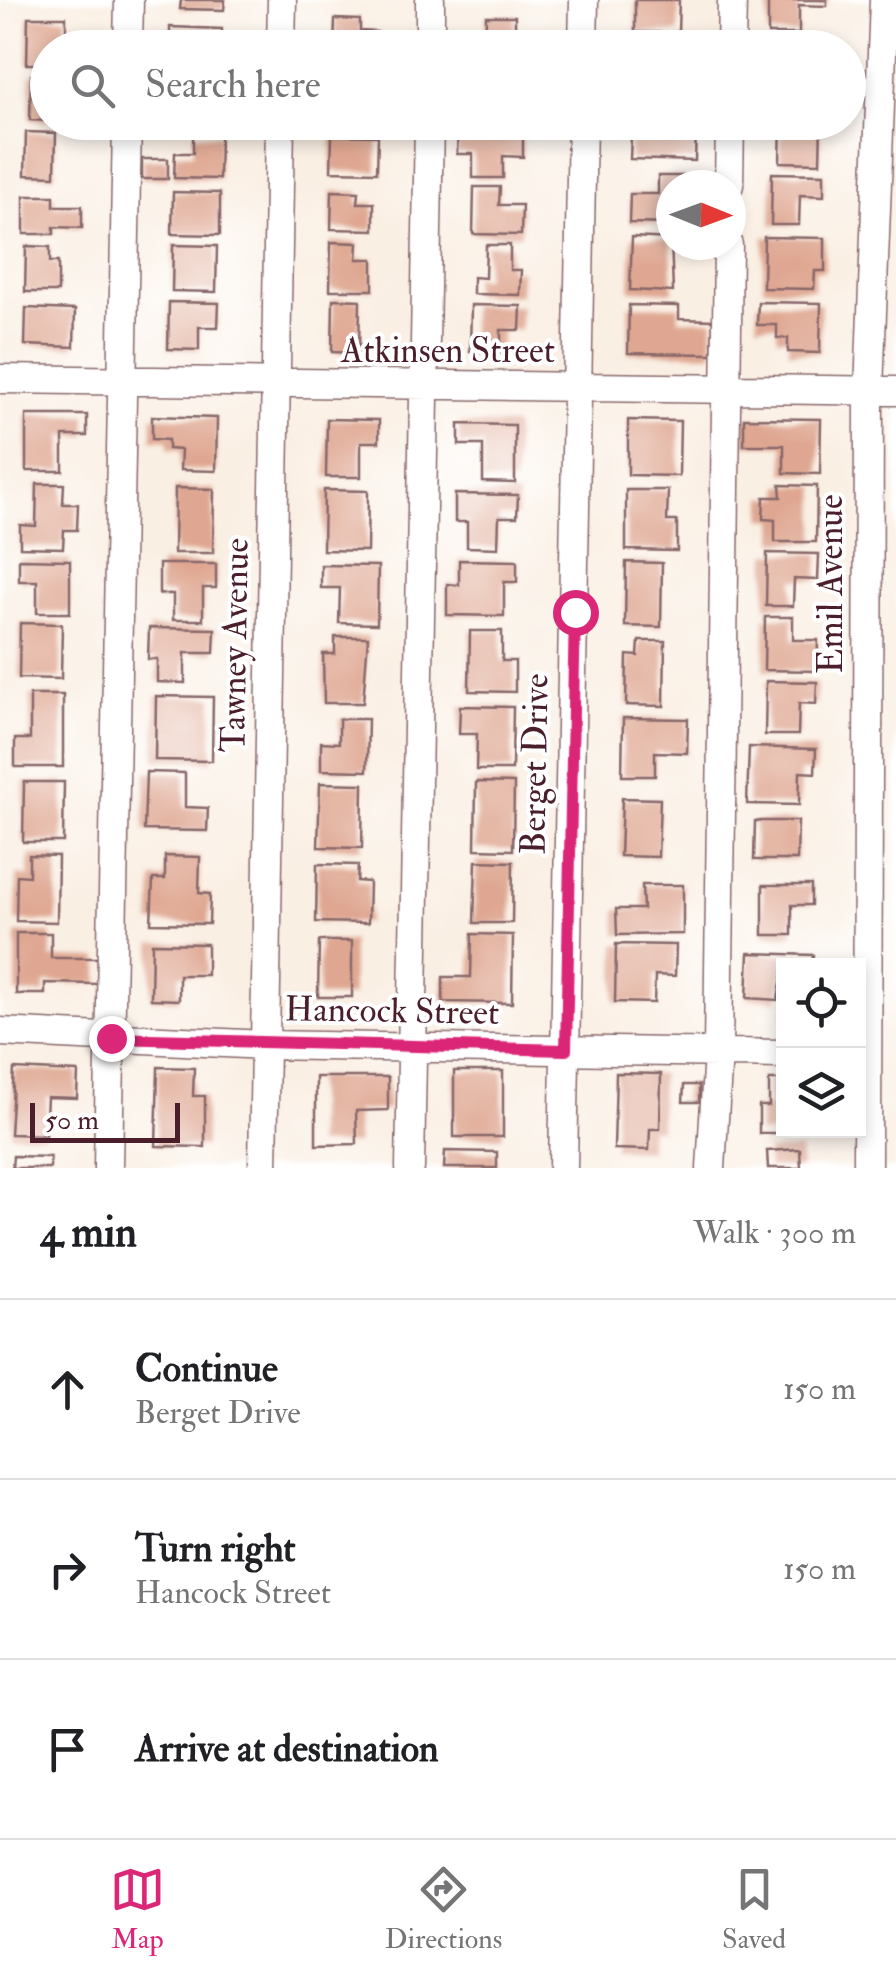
<!DOCTYPE html>
<meta charset="utf-8">
<style>
:root{--surface:#fff;--page:#f2f2f2;--text:#202124;--muted:#757577;--line:#e0e0e0;--accent:#db2777}
body{margin:0;font-family:"IM FELL Double Pica",serif;background:var(--page);color:var(--text)}
.controls{position:absolute;right:30px;bottom:30px;display:grid;overflow:hidden;border-radius:0px;box-shadow:0 5px 15px #0003}
.controls button{width:90px;height:90px;display:grid;place-items:center;padding:0;border:0;border-bottom:2px solid var(--line);background:var(--surface);color:var(--text);font:50px sans-serif}
.compass{position:absolute;left:656px;top:170px;width:90px;height:90px;border-radius:50%;background:var(--surface);box-shadow:0 5px 15px #0003;rotate:91deg}
.scale{position:absolute;left:30px;bottom:25px;width:150px;box-sizing:border-box;padding-left:10px;border:5px solid #4a1f2b;border-top:0;font-size:28px;line-height:35px;white-space:nowrap;color:#4a1f2b;-webkit-text-stroke:8px #fff;paint-order:stroke}
.stop{position:absolute;width:30px;height:30px;margin:-22px;border:8px solid #db2777;border-radius:50%;background:#fff}
.stop.end{background:#db2777;border-color:#fff;box-shadow:0 2px 10px #0008}
.list{margin:0;padding:0;list-style:none}
h2{display:flex;justify-content:space-between;align-items:center;height:130px;margin:0;padding:0 40px;font-size:42px}
h2 small{font-size:32px;font-weight:400;color:var(--muted)}
.list li{display:grid;grid-template-columns:65px 1fr auto;gap:30px;align-items:center;box-sizing:border-box;height:180px;padding:0 40px;border-top:2px solid var(--line)}
.list b{display:block;font-size:38px;white-space:nowrap}
.list p{margin:0;font-size:32px;white-space:nowrap;color:var(--muted)}
.list em{font-size:32px;font-style:normal;color:var(--muted)}
.icon{flex:none;width:55px;height:55px;fill:none;stroke:currentColor;stroke-width:2;stroke-linecap:round;stroke-linejoin:round}
.map{position:relative;flex:none;width:896px;height:1168px;overflow:hidden}
.search{position:absolute;background:var(--surface);box-shadow:0 5px 15px #0003;left:30px;right:30px;top:30px;height:110px;display:flex;align-items:center;gap:25px;box-sizing:border-box;padding:0 35px;border-radius:55px;color:var(--muted);font-size:38px}
.sheet{height:670px;background:var(--surface)}
nav{display:flex;justify-content:space-around;align-items:center;box-sizing:border-box;height:140px;border-top:2px solid var(--line);background:var(--surface);font-size:28px;color:var(--muted)}
nav a{display:grid;justify-items:center;gap:5px}
nav .on{color:var(--accent)}
.map>svg:first-child{display:block}
.building{fill:#dfa792}
.lines{fill:none;stroke-linecap:round;stroke-linejoin:round}
.minor-casing{stroke:#88686b;stroke-width:31}
.minor{stroke:#fff;stroke-width:28}
.route{stroke:#db2777;stroke-width:12}
.labels{text-anchor:middle;stroke-width:8;stroke-linejoin:round;paint-order:stroke}
.street-label{font-size:35px;fill:#4a1f2b;stroke:#fff}
</style>
<div class="map">
<svg width="896" height="1168" viewBox="0 0 896 1168">
<rect width="100%" height="100%" fill="#fff"/>
<filter id="ink" filterUnits="userSpaceOnUse"><feTurbulence type="fractalNoise" baseFrequency=".01" numOctaves="2"/><feDisplacementMap in="SourceGraphic" scale="20" xChannelSelector="R" yChannelSelector="G"/><feConvolveMatrix kernelMatrix="1 2 1 2 8 2 1 2 1" color-interpolation-filters="sRGB"/></filter>
<filter id="wash" filterUnits="userSpaceOnUse"><feTurbulence type="fractalNoise" baseFrequency=".0048" numOctaves="4" result="noise"/><feDisplacementMap in="SourceGraphic" scale="40" xChannelSelector="R" yChannelSelector="G"/><feGaussianBlur stdDeviation="2.25" result="paint"/><feColorMatrix in="noise" values="0 0 0 0 0 0 0 0 0 0 0 0 0 0 0 0 0 1.4 0 .05"/><feComposite in="paint" operator="in"/></filter>
<g filter="url(#wash)">
<rect width="100%" height="100%" fill="#faefe3"/>
<g id="blocks">
<path class="building" d="M181,0h44l-1,10 -44,-1z
M635,0h44l-1,33 -43,-1z
M768,0h59v6l-28,-1v29h-31z
M486,16h29v25h11l-1,7h-40z
M28,17h38v31h-18v16h-21z
M335,19l25,1v11l17,1v16h-43z
M170,27l52,2 -1,19h-51z
M31,75h17v46l-18,-1z
M651,122h27l-1,6 19,1 -1,32 -65,-2 1,-23h20z
M781,122h40l-1,41 -40,-1z
M458,130l65,1v26l-20,-1v22h-30v-24h-16z
M26,132l30,1 -1,43 -30,-1z
M193,134l27,1 -1,44 -45,-1 1,-25h18z
M332,135l46,1 -1,36 -46,-1z
M142,159h26v20h-26z
M772,173l52,1v22l-24,-1 -1,30h-28z
M658,176h27v9h-14v39l-42,-1 1,-29h28z
M474,187h26l-1,18h23l-1,30 -48,-1z
M332,191l27,1 -1,11h16v27l-43,-1z
M173,192l47,1v42l-48,-1z
M24,196h30v10h28v22l-28,-1v7h-30z
M632,237l39,2 2,53 -43,-2z
M764,237l61,1v33h-10l-1,18 -51,-1z
M331,242l27,1 -1,16h16v31h-43z
M173,245l44,1 -1,46 -44,-1z
M486,245h24v25h11l-1,25 -47,-1v-17l12,1z
M26,246l24,1v15h8v30h-33z
M333,299l27,1 -1,53 -27,-1z
M169,302l50,1 -1,24h-19v23l-31,-1z
M758,302l63,1 -1,50 -32,-1v-14h-11v-13h-20z
M471,305l50,1 -1,24h-19v22h-31z
M629,305l50,1v13l34,1 -1,34 -84,-1z
M26,308l49,2 -1,37 -49,-2z
M26,415h61v21h-24v35h-37z
M152,416l65,2 -1,53 -36,-1 1,-20 -13,-1v-9l-16,-1z
M744,418l77,1 -1,55 -36,-1v-28h-40z
M327,419l52,1v22h-18v35h-35z
M628,420l52,1 -1,55 -51,-1z
M459,424l56,1v58l-32,-1v-37h-24z
M37,484h27l-1,20h15l-1,26h-13l-1,18 -43,-1v-22l16,1z
M780,485l37,1 -1,56h-41v-22l-12,-1 1,-22h17z
M175,488l39,1 -1,64h-39z
M324,490l44,1 -1,60 -44,-1z
M626,490h42l-1,31h10v30l-51,-1z
M455,494l63,1 -1,22h-18l-1,31 -31,-1v-25h-12z
M767,553l52,1 -1,26 -24,-1 -1,27h-27z
M19,559l51,1v53h-33v-32h-18z
M459,560l58,1v21h-13v34l-57,-1v-31l12,1z
M626,562l36,1 -1,64 -36,-1z
M159,564h57v24h-13v32h-30v-26h-14z
M321,565l57,1 -1,58 -38,-1 1,-35h-19z
M765,617h28v23h25l-1,31 -53,-1z
M20,623l42,1 -1,55 -42,-1z
M149,628l66,1 -1,24h-29v30l-28,-1v-23h-9z
M470,631h32v30h13v31l-46,-1z
M335,637h33l-5,66h-39l-1,-49h12z
M639,641h26l-1,65 -38,-1 1,-50 11,1z
M766,681l51,1 -1,22 -17,-1 -1,32h-33z
M30,695h33v72h-48v-28h15z
M156,696l57,1 -1,64 -57,-1z
M460,706l53,1 -1,63h-36l1,-36h-18z
M623,718l65,1 -1,34 -32,-1v24h-33z
M339,719h29l-1,52 -46,-1v-28l18,1z
M749,747l67,2 -1,24 -15,-1 -1,33 -52,-1z
M146,772l39,1v34l23,1 -1,23 -63,-1z
M24,782h40l-1,60h-40z
M476,782l38,1 -1,67 -38,-1z
M320,783l43,1 -1,64 -44,-1z
M622,798l38,1 -2,58 -38,-1z
M755,821h43l-1,39h-43z
M29,855l29,1 -1,66 -41,-1 1,-46 12,1z
M165,856l35,1 -1,36 11,1 -1,30 -58,-1 2,-44h12z
M476,861l37,1 -1,61h-38z
M317,864l41,1 -1,16 12,1 -1,41 -52,-1z
M642,885h41v49l-66,1 -1,-26h27z
M763,885h48v20h-19v30h-29z
M16,933h35v25h48v26l-54,-1v11h-29z
M472,934l41,1 -1,68 -69,-1v-25h28z
M319,941h33v56h-34z
M152,943l55,1v31h-28v25l-28,-1z
M616,944l60,1 -1,31 -20,-1 -1,28 -39,-1z
M749,953l64,2 -1,11h-28l-6,34 -31,-2z
M158,1067l36,1 -1,28h12v51l-49,-1z
M14,1069l64,3 -1,26 -30,-1 -2,38 -35,-1z
M454,1071h49v66h-49z
M616,1073l45,1 -1,55h-10l-1,21 -35,-1z
M316,1077h72v33l-32,1 1,33 -41,1z
M769,1080h15v53h-25v-27h10z
M684,1085h15v17h-16z
M800,1149l1,19h-33l-1,-17z
M445,1151l52,1v16h-53z
M13,1156l37,1v11h-38z"/>
</g>
</g>
<g filter="url(#ink)">
<use href="#blocks" fill-opacity="0" stroke="#88686b" stroke-width="2.5"/>
<g class="lines">
<defs>
<path id="minor" d="M128,48l1,-48
M281,48l1,-48
M430,48v-48
M583,48l1,-48
M731,48l1,-48
M729,185l1,-63
M0,379l896,12
M0,1032l265,13 519,9
M108,1168l19,-1046
M263,1168l17,-1046
M410,1168l19,-1046
M563,1168l19,-1046
M711,1168l7,-115 10,-808
M867,1168l2,-777 15,-391"/>
</defs>
<use href="#minor" class="minor-casing"/>
<use href="#minor" class="minor"/>
</g>
</g>
<g class="lines" filter="url(#ink)">
<path class="route" d="M111,1038l455,12 9,-438"/>
</g>
<g class="labels">
<g class="street-label">
<text x="448" y="362">Atkinsen Street</text>
<text transform="translate(830 584) rotate(-90)" y="12">Emil Avenue</text>
<text transform="translate(234 645) rotate(-89)" y="12">Tawney Avenue</text>
<text transform="translate(534 764) rotate(-89)" y="12">Berget Drive</text>
<text transform="translate(392 1010) rotate(1)" y="12">Hancock Street</text>
</g>
</g>
</svg>
<div class="controls">
<button><svg class="icon" aria-label="locate" viewBox="0 0 24 24"><circle cx="12" cy="12" r="6"/><path d="M12 2v4M12 18v4M2 12h4M18 12h4"/></svg></button>
<button><svg class="icon" aria-label="layers" viewBox="0 0 24 24"><path d="M12 4l9 5-9 5-9-5zM3 14l9 5 9-5"/></svg></button>
</div>
<svg class="compass" viewBox="-18 -18 36 36"><path d="M0-13l5 13h-10z" fill="#e53935"/><path d="M0 13l5-13h-10z" fill="#757577"/></svg>
<div class="scale">50 m</div>
<div class="stop" style="left:575px;top:612px"></div>
<div class="stop end" style="left:111px;top:1038px"></div>
<div class="search"><svg class="icon" aria-label="search" viewBox="0 0 24 24"><circle cx="10" cy="10" r="6"/><path d="M15 15l6 6"/></svg>Search here</div>
</div>
<section class="sheet">
<h2>4 min<small>Walk · 300 m</small></h2>
<ul class="list">
<li><svg class="icon" aria-label="ahead" viewBox="0 0 24 24"><path d="M12 20V5M6 11l6-6 6 6"/></svg><div><b>Continue</b><p>Berget Drive</p></div><em>150 m</em></li>
<li><svg class="icon" aria-label="right" viewBox="0 0 24 24"><path d="M7 20v-9h11M14 6l5 5-5 5"/></svg><div><b>Turn right</b><p>Hancock Street</p></div><em>150 m</em></li>
<li><svg class="icon" aria-label="arrive" viewBox="0 0 24 24"><path d="M6 21V4h12l-3 4 3 4H6"/></svg><div><b>Arrive at destination</b></div></li>
</ul>
</section>
<nav>
<a class="on"><svg class="icon" aria-label="map" viewBox="0 0 24 24"><path d="M3 6l6-2 6 2 6-2v14l-6 2-6-2-6 2zM9 4v14M15 6v14"/></svg>Map</a>
<a><svg class="icon" aria-label="directions" viewBox="0 0 24 24"><path d="M12 3l9 9-9 9-9-9zM9 14v-3h6M13 9l2 2-2 2"/></svg>Directions</a>
<a><svg class="icon" aria-label="saved" viewBox="0 0 24 24"><path d="M7 4h10v16l-5-4-5 4z"/></svg>Saved</a>
</nav>
